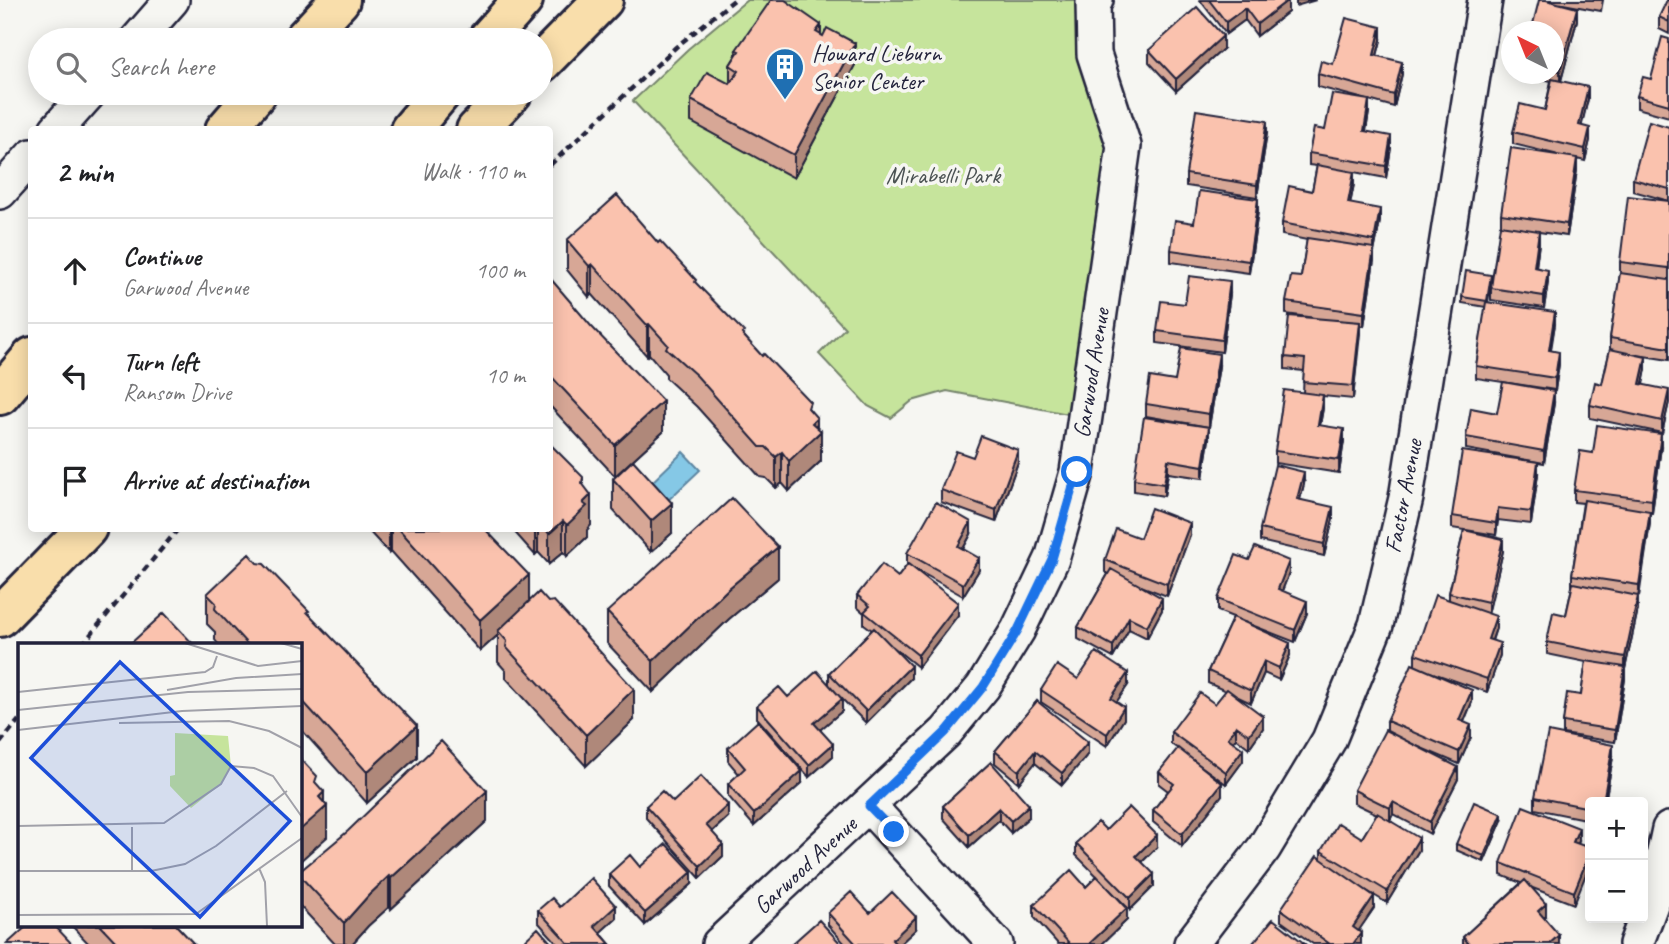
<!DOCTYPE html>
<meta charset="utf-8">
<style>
:root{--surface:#fff;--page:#f2f2f2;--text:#202124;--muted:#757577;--line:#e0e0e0}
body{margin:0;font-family:Caveat,sans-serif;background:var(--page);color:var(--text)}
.controls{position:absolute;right:21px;bottom:21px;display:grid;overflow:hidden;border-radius:7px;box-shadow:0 4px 18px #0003}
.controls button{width:63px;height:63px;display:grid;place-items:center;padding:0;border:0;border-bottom:2px solid var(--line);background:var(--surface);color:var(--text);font:35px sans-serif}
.compass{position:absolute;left:1501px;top:21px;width:63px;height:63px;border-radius:50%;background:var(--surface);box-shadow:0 4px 18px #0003;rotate:317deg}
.stop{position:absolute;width:21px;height:21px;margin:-16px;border:5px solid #1a73e8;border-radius:50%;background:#fff}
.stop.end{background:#1a73e8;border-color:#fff;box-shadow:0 2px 7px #0008}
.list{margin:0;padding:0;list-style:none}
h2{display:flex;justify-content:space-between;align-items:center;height:91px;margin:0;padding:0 28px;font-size:30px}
h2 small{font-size:23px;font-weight:400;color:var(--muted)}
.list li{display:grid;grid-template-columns:46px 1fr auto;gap:21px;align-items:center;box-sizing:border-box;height:105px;padding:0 28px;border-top:2px solid var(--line)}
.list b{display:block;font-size:26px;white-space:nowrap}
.list p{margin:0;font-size:23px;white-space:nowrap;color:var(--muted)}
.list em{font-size:23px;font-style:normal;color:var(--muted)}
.icon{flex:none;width:38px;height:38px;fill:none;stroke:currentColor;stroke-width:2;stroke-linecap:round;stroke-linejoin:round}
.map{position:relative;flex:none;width:1669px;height:944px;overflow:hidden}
.search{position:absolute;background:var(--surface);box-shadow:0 4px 18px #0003;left:28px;top:28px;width:525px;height:77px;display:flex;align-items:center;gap:18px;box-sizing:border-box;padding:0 24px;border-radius:38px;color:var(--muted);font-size:26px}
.panel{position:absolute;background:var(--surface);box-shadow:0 4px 18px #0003;left:28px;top:126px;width:525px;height:406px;border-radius:7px}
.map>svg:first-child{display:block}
.green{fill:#c6e49c;stroke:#74836c;stroke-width:2}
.water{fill:#85c8e6;stroke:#5d86a2;stroke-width:2}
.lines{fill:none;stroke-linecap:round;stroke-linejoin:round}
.minor-casing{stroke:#22223b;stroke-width:38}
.highway-casing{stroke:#22223b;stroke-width:44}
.path{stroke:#22223b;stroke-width:4.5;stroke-dasharray:7 5;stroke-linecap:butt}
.minor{stroke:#f6f6f2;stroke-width:33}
.highway{stroke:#f9deab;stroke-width:38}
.wall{fill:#d7a796;stroke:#22223b;stroke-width:2}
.shaded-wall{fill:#af887a;stroke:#22223b;stroke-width:2}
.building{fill:#fac2ae;stroke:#22223b;stroke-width:2}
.route{stroke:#1a73e8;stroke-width:9}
.labels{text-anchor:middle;stroke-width:7;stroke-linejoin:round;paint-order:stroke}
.poi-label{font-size:24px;fill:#22223b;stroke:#f6f6f2;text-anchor:start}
.park-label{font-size:24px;fill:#4b5253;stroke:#f6f6f2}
.street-label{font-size:24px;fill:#22223b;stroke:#f6f6f2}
.inset-road{fill:none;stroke:#a1a1a9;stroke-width:2}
.view{fill:#1d4ed8;fill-opacity:0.15;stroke:#1d4ed8;stroke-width:3.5}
.inset-edge{fill:none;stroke:#22223b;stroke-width:3.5}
</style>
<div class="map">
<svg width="1669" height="944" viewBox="0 0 1669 944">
<rect width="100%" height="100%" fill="#f6f6f2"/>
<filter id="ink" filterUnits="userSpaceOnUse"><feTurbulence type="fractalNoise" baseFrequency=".0143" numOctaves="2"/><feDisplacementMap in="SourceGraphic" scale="14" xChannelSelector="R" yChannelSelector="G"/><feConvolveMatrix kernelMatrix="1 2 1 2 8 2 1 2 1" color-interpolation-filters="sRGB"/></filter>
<g filter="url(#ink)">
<path class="green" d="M747,0h344l21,103 -28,314 -137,-26 -35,10 -21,17 -23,-12 -49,-52 26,-26 -212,-227 55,-52z"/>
<path class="water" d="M683,452l17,18 -36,34 -17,-17z"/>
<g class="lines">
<defs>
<path id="minor" d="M137,40l35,-40
M56,130l33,-37
M0,192l32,-36
M869,806l127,138
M719,944l227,-212 37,-45 35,-57 34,-71 25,-87 47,-326 -30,-92 -1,-52 3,-2
M1191,944l73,-96 65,-108 47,-115 30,-127 79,-498
M1636,944l19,-50 14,-65"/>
<path id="highway" d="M303,40l37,-40
M487,40l36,-40
M541,63l62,-63
M225,130l32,-37
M410,130l31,-37
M476,130l36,-37
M0,395l32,-38
M0,617l87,-89"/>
</defs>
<use href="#minor" class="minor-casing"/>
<use href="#highway" class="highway-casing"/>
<path class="path" d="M550,165l126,-118 58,-47
M82,645l97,-117
M0,743l19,-23"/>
<use href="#minor" class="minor"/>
<use href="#highway" class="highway"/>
</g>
<path class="wall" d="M1200,0h88v12l-31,24 -12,-16 -19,14z
M1538,0h65l-2,11 -38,-7 14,16 -16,61 27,18 -7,27 9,14 -5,21 -8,-2v11l-10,66 -28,-4v11l-3,25 12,14 -4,26 -53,-8v-12l10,-63v-11l54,-60 -42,-10v-12l32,-22 6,-29 -28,-7h30v-42l-14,-32z
M1669,0v34l-10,-5v-12z
M821,35l34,30 -61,113 -103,-56v-22l39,-16v-19l6,-10v-5z
M1669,39v78l-32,-9v-12l14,-17z
M1381,40l-4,16 25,18 -8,33 -25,-7v12l-3,19 25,17 -5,30 -32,-6v12l-4,20 30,17 -6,31v8l-10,66 -4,-1 -7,74 -30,-3v12l-3,17 24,16 -5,32 -64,-10v-12l28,-58 1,-22 -19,-2v-12l30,-39 -29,-4v-12l15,-25 6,-37 -25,-5v-12l30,-32 5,-25 -8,-1v-12l16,-23 43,-30 -50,-13v-13l15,-10z
M1223,49l-47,42 -27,-29v-12z
M1669,127v74l-36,-10v-12z
M1267,133l-10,64 -71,-11v-12z
M1669,201v159l-31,-5 8,14 -3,16 26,17 -7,31 -72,-15v-13l12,-21 8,-34v-12l10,-64v-12z
M1258,211l-9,62 -78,-11v-12l23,-27z
M567,240l91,3 86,93 66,74 7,17 4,34 -32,30 -7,-8 -6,5 -10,-10 -6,-1 -63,-70 -31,-29v-4l-17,-20 -2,2 -55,-62 -3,3 -22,-27z
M550,278l113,154 -48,44 -65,-70z
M1491,281l-3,21 67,22 -5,27 9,13 -4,26 -79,-12v-12l10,-59 -24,-4v-6z
M1230,294l-8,58 -65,-9v-12l28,-27z
M1219,366l-10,61 -63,-11v-12l29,-23z
M1554,403l-10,60 -78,-14v-12z
M1209,439l-6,39 -35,-5 -4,23 -30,-5v-12z
M1661,447l-9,66 -2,-1v11l-12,74v12l-13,60v10l-10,63 -52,-8v-12l18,-27 5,-33 -39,-8v-12l19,-27 6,-28v-12l11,-72 -9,-1v-12l19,-37z
M973,457l45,5 -22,60 -55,-20v-12z
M1538,474l-7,50 -33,-4 -2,15 -30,-5 37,21 -15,62 8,15 -4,13 8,14 -13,37 -57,-20 42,30 -8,20 7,15 -12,27 -52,-22 51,37 -28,55 -37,-20 -3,6 29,30 -32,53 -25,-15 12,20 -16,23 3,13h-48l-32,-23v-12l40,-50v-8l41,-13 15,-24 -23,-11v-13l33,-59v-10l28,-56v-11l34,-54v-7l15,-63 -12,-2v-12z
M613,479l59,54 -21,19 -38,-42z
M583,484l8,41 -4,5v7l-20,19 -4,-4 -14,12 -11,-12 -3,3 -24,-27h39z
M1304,484l-4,15 33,20 -9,37 -64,-15v-12z
M366,528h118l45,74 105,118 -48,46 -80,-88v-7l-8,-9v-27l-18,16 -89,-100 -2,2z
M971,534l-8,15 16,21 -16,26 -48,-27 43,46 -40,52 -26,-21 19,32 -45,45 -24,-24v12l-22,18 13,27 -24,21 -52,-59v-12l72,-22v-11l43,-43 -8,-6v-11l-7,-6v-12l41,-18 9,-12v-12z
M1190,535l-23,61 -26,-10 21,24 -15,28 -18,-9 -16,29 -35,-19v-12l30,-53 -3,-2v-12l35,-22z
M1249,560l40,13 -7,18 25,22 -12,29 -51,-20 46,33 -11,25 -15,-7 -13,30 -15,-7 27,32 -14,20 -13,-10 -2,4 9,19 -17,23 -35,-25 31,36 -40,51 -29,-24v-12l15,-19 -9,-7v-12l19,-23 -7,-5v-12l44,-28 11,-13 -18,-8v-12l25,-54 -15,-6v-12z
M778,578l-49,41 -76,73 -46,-49v-31z
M207,594l102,20 108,143 -50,46 -68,-76v-82h-80l-4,-5v-8l-8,-8z
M1078,679l50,6 -12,17 8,17 -17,27 -66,-44v-12z
M1037,701l51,53 -26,31 -27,-22 -16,20 -24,-20v-12z
M728,748l74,35 -48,43 -26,-30v-12l11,-10 -11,-13z
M1613,757l-8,45h-15v18l-55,-11v-12z
M991,762l38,55 -18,16 -12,-13 -30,27 -26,-29v-12z
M673,802l55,15 -16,15 11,24 -23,22 -54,-60v-12z
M1502,820l-18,42 -28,-12v-6z
M487,821l-96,88 -2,-2 -21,19 -16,18h-17l-36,-39v-33z
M1106,830l51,17 -15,15 12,24 -24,24 -22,-22 19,32 -25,24h-44l-24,-27v-12l52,-18 11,-11 -21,-21v-12z
M1579,841l-1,3 -4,60 -44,-17 16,29 -2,1 15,27h-96v-7l58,-54 -20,-8v-12z
M640,867l52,17 -47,41 -36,-39v-12z
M560,907l56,11 -16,14 10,12h-52l-20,-22v-12z
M828,913h42l46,16 -16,15h-55l-17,-19z
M71,925h105l18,19h-105z"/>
<path class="shaded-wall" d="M1288,0v12l-31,24v-12z
M1296,0h20l-20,6z
M1245,8v12l-19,14v-12z
M1577,8v12l-17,64v-13z
M821,25v23l-5,-16z
M1381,27v13l-7,27v-12z
M1223,36v13l-47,42v-12z
M855,43v22l-61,113v-23z
M1402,62v12l-8,33v-12z
M1588,87v12l-9,38v-12z
M1369,100v12l-5,31v-12z
M1267,121v12l-10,64v-12z
M1590,128v12l-5,21v-12z
M1391,136v12l-5,30v-12z
M1577,158v12l-10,66v-12z
M1354,172v12l-6,31v-12z
M1258,199v12l-9,62v-12z
M1380,209v12l-6,31v8l-10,66v-13l10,-64v-8z
M1539,231v12l-5,36v-12z
M592,264v30l-3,3v-31z
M1548,270v12l-4,26v-12z
M1230,281v13l-8,58v-12z
M1555,312v12l-6,39v-13z
M1360,322v12l-7,65v-13z
M649,324v30l-2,2v-31z
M1559,352v12l-4,26v-12z
M1219,354v12l-10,61v-13z
M1646,357v12l-6,27v-12z
M1669,390v12l-7,31v-12z
M1554,391v12l-10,60v-12z
M1323,395v13l-5,29v-12z
M663,401v31l-48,44v-31z
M817,418v17l4,-4v30l-32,30v-30l23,-38z
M1209,427v12l-6,39v-12z
M1344,429v12l-5,32v-13z
M1661,434v13l-9,66v-13z
M1018,450v12l-22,60v-12z
M782,452v31l-6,5v-31z
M1168,460v13l-4,23v-12z
M1538,462v12l-7,50v-12z
M1304,472v12l-7,27v-12z
M583,477l-1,33 1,-7 8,-8v30l-4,5v7l-20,19v-31l15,-42z
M672,503v30l-21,19v-31z
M1333,507v12l-9,37v-12z
M1498,508v12l-2,15v-12z
M1650,511v12l-11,74v-12z
M563,521v31l-14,12v-30z
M971,522v12l-13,24v-12z
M1190,523v12l-23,61v-12z
M389,528h2v23l-2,2z
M535,528h3v24l-3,3z
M1503,539v12l-15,64v-13z
M778,547v31l-49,41 -76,73v-31l76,-73z
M979,558v12l-16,26v-12z
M1289,561v12l-11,28v-12z
M529,575v31l-31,25v4l-18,16v-31z
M1638,596v13l-13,60v10l-10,63v-12l10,-63v-10z
M1162,598v12l-15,28v-12z
M1307,601v12l-12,29v-12z
M958,603v12l-40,52v-12z
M1496,616v12l-8,23v-12z
M1129,617v12l-16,29v-12z
M1290,643v12l-11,25v-12z
M1500,643v12l-13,37v-13z
M1264,661v12l-13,30v-12z
M911,666v12l-45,45v-12z
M1128,673v12l-17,25v-12z
M634,689v31l-48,46v-31z
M1472,690v12l-13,31v-13z
M842,699v12l-28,24v-12z
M1124,707v12l-17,27v-12z
M1263,716v12l-14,20v-13z
M1471,725v12l-12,27v-12z
M417,726v31l-50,46v-31z
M1236,726v12l-8,12v-12z
M1088,742v12l-26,31v-12z
M833,744v12l-24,21v-12z
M1613,745v12l-8,45h-2z
M1243,749v12l-17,23v-12z
M1035,751v12l-16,20v-12z
M1458,767v12l-28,55v-12z
M802,771v12l-48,43v-12z
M1222,783v12l-40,51v-12z
M487,791v30l-96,88v-31z
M324,792v17l3,-3v31l-28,25v-31l20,-34z
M1393,802v12l-3,6v-12z
M728,805v12l-22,20v-12z
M1029,805v12l-18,16v-12z
M999,808v12l-30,27v-12z
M1502,814v6l-18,42v-6z
M1579,828v13l-6,13v-12z
M1157,835v12l-21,21v-12z
M1419,838v12l-32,53v-12z
M723,844v12l-23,22v-12z
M1590,852v12l-16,40v-12z
M692,872v12l-47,41v-12z
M1154,874v12l-24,24v-12z
M389,876v31l-21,19 -16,18h-8v-21l24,-27z
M1374,896v12l-21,31v-12z
M1546,904v12l-8,7v-12z
M616,906v12l-22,20v-12z
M1127,908v12l-25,24h-13z
M916,917v12l-16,15h-8v-4z
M1361,933v11h-8z
M1559,935v9h-10z"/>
<path class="building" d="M771,0h14l36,25 -5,7 7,4 4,-8 28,15 -61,112 -103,-55 16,-28 23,12 9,-13 -9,-6 9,-14 -3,-1z
M1209,0h79l-31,24 -12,-16 -19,14z
M1539,0h7l31,8 -17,63 -7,-1v-38h-22z
M1667,0h2v22l-10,-5z
M1197,7l26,29 -47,43 -27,-29z
M1346,18l35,9 -7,28 28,7 -8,33 -76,-21 3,-13 12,3z
M1662,37l7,2v66l-32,-9 6,-19 8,2z
M1552,79l36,8 -9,38 11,3 -5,21 -72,-17 7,-28 25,6z
M1332,94l37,6 -5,31 27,5 -5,30 -77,-13 5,-25 11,2z
M1196,110l71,11 -10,64 -71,-11z
M1649,121l20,6v62l-36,-10z
M1511,148l66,10 -10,66 -66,-10z
M1317,165l37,7 -6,31 32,6 -6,32 -92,-18 7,-37 23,5z
M1199,191l59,8 -9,62 -78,-11 4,-30 19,3z
M617,195l41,48 2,-2 36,39 -1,2 49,50 -2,2 20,22 2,-2 46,48 -2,6 9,10 -5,5 9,8 -32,30 -7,-9 -6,5 -10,-10h-6l-63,-71 -31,-28 2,-3 -19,-21 -2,1 -55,-61 -3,2 -22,-26z
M1628,196l41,5v67l-49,-6z
M1500,225l39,6 -5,36 14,3 -4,26 -53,-8z
M1307,238l67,10 -10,65 -78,-11 5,-26 10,1z
M1466,271l25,4 -4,26 -25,-4z
M1620,273l49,7v68l-59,-10z
M1189,276l41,5 -8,59 -65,-9 4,-30 24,3z
M550,278l41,48 72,75 -48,44 -65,-70z
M1486,302l69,10 -6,38 10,2 -4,26 -79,-12z
M1289,316l71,6 -7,64 -50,-4 2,-23 -20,-2z
M1181,348l38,6 -10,60 -63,-10 4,-27 25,4z
M1610,349l36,8 -6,27 29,6 -7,31 -72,-16 5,-23 7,2z
M1503,382l51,9 -10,60 -78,-14 5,-29 26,5z
M1284,390l39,5 -5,30 26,4 -5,31 -64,-9z
M1144,417l65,10 -6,39 -35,-6 -4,24 -30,-5z
M1597,425l64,9 -9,66 -78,-10 6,-39 13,2z
M981,436l37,14 -22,60 -55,-20 15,-39 17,6z
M550,444l33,33 -1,6 9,12 -8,8 4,3 -20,19 -4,-4 -14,13 -4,-6h5z
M1462,451l76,11 -7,50 -33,-4 -2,15 -44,-7z
M633,460l39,43 -21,18 -38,-42z
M1275,465l29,7 -7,27 36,8 -9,37 -64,-15z
M732,498l46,49 -49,41 -76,73 -46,-49z
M1584,500l66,11 -11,74 -67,-10z
M936,502l35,20 -13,24 21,12 -16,26 -56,-31z
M1151,508l39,15 -23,61 -62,-24 11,-31 24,9z
M398,528h86l45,47 -49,45z
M1464,530l39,9 -15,63 -39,-9z
M1255,547l34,14 -11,28 29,12 -12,29 -77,-31 18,-44 13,5z
M249,554l8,9 7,1 45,47 -2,1 110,114 -50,46 -68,-75v-52h-51l-33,-36 1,-6 -9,-9z
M882,564l16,13 10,-13 50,39 -40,52 -54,-43 6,-6 -13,-11z
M1111,569l51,29 -15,28 -18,-9 -16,29 -35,-19z
M1573,583l65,13 -13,61 -78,-15 6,-30 13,3z
M539,592l9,10 6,-1 80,88 -48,46 -80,-88 1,-6 -9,-10z
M1435,595l61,21 -8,23 12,4 -13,36 -72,-25z
M164,613l30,32h-65z
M1233,617l57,26 -11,25 -15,-7 -13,30 -43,-20z
M874,628l37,38 -45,45 -37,-38z
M1096,652l32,21 -17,25 13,9 -17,27 -66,-44 16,-25 21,14z
M1586,661l39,6 -10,63 -52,-8 4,-29 14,2z
M1412,664l60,26 -13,30 12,5 -12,27 -72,-31z
M817,671l25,28 -28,24 19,21 -24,21 -52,-59 22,-19 9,10z
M1227,689l36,27 -14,19 -13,-9 -8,12 15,11 -17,23 -55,-40 29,-39 15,11z
M1037,701l51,41 -26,31 -27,-22 -16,20 -24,-20z
M758,721l44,50 -48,43 -26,-30 17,-16 -17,-20z
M1385,730l73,37 -28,55 -37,-20 -3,6 -36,-18z
M1548,732l65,13 -10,57h-13v6l-55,-11z
M441,741l46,50 -96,87 -2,-2 -21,20 -24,27 -45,-48v-3l49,-41z
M1178,748l44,35 -40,51 -29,-24 21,-26 -15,-12z
M299,757l18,19 -2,6 9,10 -5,5 8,9 -28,25z
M991,762l38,43 -18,16 -12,-13 -30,27 -26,-29z
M701,776l27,29 -22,20 17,19 -23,22 -54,-60 16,-15 11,11z
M1474,802l28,12 -18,42 -28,-12z
M1523,806l56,22 -6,14 17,6v4l-16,40 -73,-29z
M1129,807l28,28 -21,21 18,18 -24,24 -54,-55 22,-21 8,8z
M1377,813l42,25 -32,53 -66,-40 17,-28 24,15z
M666,844l26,28 -47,41 -36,-39 21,-19 10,12z
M1317,856l57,40 -21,31 8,6 -8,11h-23l-49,-35z
M1071,870l15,17 11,-11 30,32 -38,36h-19l-36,-39z
M591,878l25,28 -22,20 16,18h-41l-31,-34 14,-12 8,9z
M1525,880l21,24 -8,7 21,24 -10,9h-80l-6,-7z
M851,892l19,21 22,-21 24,25 -24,23 4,4h-40l-28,-31z
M1273,919l32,25h-51l-1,-1z
M819,920l22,24h-49z
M28,925h26l18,19h-65z
M100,925h76l18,19h-76z
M538,928l14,16h-31z"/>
</g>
<g class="lines" filter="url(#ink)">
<path class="route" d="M894,832l-25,-26 77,-74 37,-45 35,-57 34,-71 25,-87"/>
</g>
<defs>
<symbol id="building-pin" viewBox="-11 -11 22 30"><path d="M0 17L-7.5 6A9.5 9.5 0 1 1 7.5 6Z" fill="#1f6fb2" stroke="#f6f6f2"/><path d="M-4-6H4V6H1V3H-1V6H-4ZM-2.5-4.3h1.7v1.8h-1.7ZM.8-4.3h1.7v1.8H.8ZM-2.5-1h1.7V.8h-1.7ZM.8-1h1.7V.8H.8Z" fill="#fff"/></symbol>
</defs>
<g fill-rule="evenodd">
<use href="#building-pin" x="763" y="45" width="44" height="60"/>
</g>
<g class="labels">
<g class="poi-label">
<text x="812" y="61">Howard Lieburn<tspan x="812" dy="28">Senior Center</tspan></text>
</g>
<g class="park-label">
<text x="943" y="183">Mirabelli Park</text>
</g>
<g class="street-label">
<text transform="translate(1091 373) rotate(-81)" y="8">Garwood Avenue</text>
<text transform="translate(1403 496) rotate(-79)" y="8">Factor Avenue</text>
<text transform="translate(805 865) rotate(-43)" y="8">Garwood Avenue</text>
</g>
</g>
<g transform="translate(18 643)">
<rect width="284" height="284" fill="#f6f6f2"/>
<path d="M157,90l53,3 3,30 -10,18 -30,24 -21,-22v-10l5,-1z" fill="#c6e49c"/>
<path class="inset-road" d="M167,0l73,23 44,-5M263,0l21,6M149,47l69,-12 66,-4M0,49l187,-20 8,-5 4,-11M0,67l170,-18 114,-3M101,80l110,-2 40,10 33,17M0,87l164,-19 120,-5M0,183l146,-3 57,-39 10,-18 23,2 19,8 29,41M241,225l6,14 2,44M0,228h133l34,-7 31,-18 71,-55M114,228v-44M0,272l178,-1 106,-76"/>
<path class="view" d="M102,19l170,159 -90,96 -169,-159z"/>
<rect width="284" height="284" class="inset-edge"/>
</g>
</svg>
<div class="controls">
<button>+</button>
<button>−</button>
</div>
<svg class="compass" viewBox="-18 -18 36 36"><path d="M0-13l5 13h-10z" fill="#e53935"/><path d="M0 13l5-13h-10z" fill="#757577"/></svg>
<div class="stop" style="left:1077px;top:472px"></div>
<div class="stop end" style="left:894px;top:832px"></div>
<div class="search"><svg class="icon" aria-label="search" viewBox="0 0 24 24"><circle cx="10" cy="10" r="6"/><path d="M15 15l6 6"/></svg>Search here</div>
<section class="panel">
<h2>2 min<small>Walk · 110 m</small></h2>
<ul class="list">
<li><svg class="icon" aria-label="ahead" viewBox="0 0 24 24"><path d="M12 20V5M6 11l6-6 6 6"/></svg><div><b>Continue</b><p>Garwood Avenue</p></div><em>100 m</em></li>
<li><svg class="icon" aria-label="left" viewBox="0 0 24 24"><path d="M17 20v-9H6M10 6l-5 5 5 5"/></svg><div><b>Turn left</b><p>Ransom Drive</p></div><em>10 m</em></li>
<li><svg class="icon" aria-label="arrive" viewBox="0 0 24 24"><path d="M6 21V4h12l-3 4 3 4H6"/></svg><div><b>Arrive at destination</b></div></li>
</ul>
</section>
</div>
